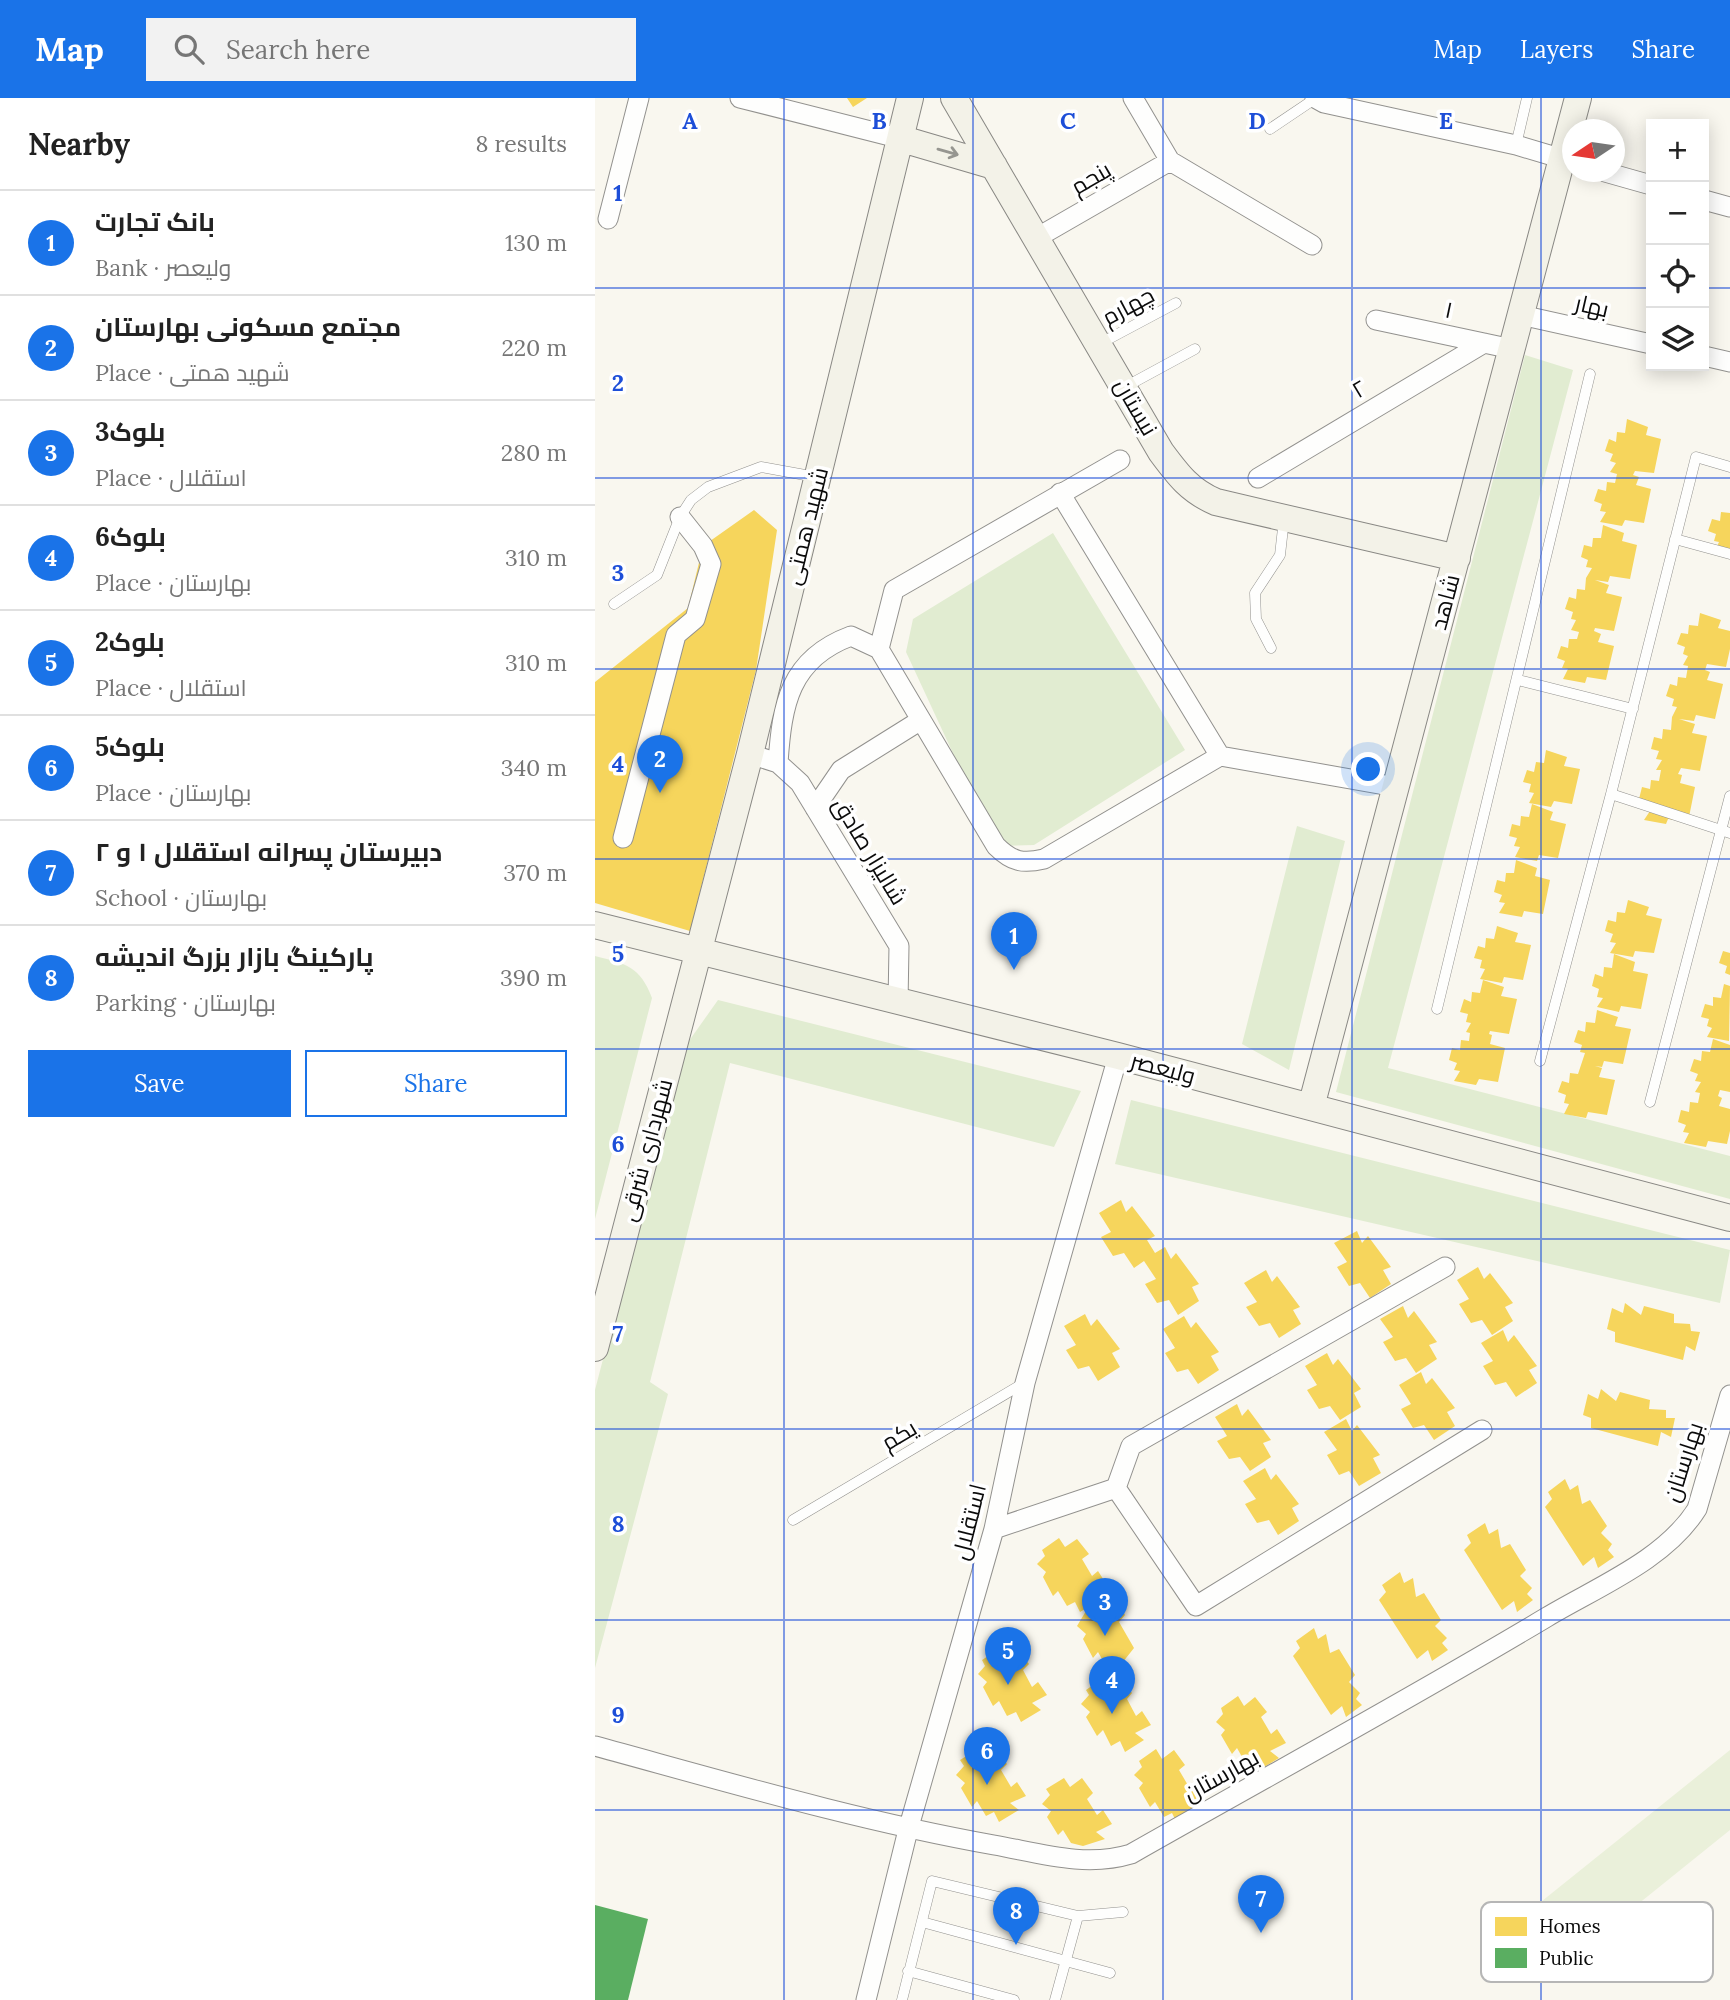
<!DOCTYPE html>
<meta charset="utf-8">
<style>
:root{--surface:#fff;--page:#f2f2f2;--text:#222;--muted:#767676;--line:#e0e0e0;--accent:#1a73e8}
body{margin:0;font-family:Lora,Cairo,serif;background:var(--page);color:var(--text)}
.controls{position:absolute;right:21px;top:21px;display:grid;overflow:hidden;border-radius:0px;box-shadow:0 4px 18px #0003}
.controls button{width:63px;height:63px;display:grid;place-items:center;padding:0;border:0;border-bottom:2px solid var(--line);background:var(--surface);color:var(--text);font:35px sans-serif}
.compass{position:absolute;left:967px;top:21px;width:63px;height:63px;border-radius:50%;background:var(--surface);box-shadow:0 4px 18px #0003;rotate:257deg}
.you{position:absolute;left:774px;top:672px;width:24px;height:24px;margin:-18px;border:5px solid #fff;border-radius:50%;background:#1a73e8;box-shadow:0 0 0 10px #1a73e833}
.badge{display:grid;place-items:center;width:46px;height:46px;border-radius:50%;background:var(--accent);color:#fff;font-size:23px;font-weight:700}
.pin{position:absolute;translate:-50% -58px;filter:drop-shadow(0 2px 4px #0008)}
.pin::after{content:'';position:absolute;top:37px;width:24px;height:21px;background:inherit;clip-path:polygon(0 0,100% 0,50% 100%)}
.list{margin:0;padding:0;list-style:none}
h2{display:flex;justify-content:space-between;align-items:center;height:91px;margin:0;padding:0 28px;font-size:30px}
h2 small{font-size:23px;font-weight:400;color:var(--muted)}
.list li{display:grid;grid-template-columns:46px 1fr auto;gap:21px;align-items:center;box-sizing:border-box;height:105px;padding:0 28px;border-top:2px solid var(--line)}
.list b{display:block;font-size:26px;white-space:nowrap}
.list p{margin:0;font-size:23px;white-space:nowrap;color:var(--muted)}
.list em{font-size:23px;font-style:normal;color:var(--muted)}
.actions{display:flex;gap:14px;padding:21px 28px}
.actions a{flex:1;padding:16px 0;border:2px solid var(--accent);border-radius:0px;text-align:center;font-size:24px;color:var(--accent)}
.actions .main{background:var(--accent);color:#fff}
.icon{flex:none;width:38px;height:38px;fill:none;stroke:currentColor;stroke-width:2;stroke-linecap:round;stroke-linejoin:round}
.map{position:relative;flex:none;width:1135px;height:1902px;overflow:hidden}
header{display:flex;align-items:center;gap:42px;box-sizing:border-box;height:98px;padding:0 35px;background:var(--accent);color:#fff}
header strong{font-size:33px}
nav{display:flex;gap:38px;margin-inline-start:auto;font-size:24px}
.search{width:490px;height:63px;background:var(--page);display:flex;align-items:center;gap:18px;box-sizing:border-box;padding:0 24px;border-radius:0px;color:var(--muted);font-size:26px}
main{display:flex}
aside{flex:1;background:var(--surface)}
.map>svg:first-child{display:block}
.green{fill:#e1ecd1}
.pitch{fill:#eaf0da}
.homes{fill:#f6d55c}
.public{fill:#5aae61}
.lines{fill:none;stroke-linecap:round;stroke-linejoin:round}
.lane-casing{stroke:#92918e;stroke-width:11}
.street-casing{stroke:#92918e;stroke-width:21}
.secondary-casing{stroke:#898884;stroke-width:28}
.lane{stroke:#fefefd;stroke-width:10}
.street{stroke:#fefefd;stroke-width:19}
.secondary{stroke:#f3f2e8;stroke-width:26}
.oneway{stroke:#969690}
.grid{fill:none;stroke:#1d4ed8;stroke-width:2;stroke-opacity:0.55}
.labels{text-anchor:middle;stroke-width:7;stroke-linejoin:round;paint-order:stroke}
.street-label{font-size:23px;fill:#0b0b0b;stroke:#fff}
.key{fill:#fff;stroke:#b6b6b6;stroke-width:2}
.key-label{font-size:19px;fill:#0b0b0b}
.grid-label{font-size:23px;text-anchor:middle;font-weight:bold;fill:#1d4ed8;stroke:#fff;stroke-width:7;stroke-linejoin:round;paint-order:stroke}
</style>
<header>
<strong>Map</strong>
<div class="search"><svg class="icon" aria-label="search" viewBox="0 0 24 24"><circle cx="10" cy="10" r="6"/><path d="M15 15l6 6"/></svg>Search here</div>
<nav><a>Map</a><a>Layers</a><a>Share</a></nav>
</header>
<main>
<aside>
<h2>Nearby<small>8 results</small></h2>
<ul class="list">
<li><span class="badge">1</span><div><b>بانک تجارت</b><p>Bank · ولیعصر</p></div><em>130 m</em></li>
<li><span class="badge">2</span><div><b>مجتمع مسکونی بهارستان</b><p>Place · شهید همتی</p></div><em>220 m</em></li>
<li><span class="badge">3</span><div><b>بلوک3</b><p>Place · استقلال</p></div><em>280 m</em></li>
<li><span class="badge">4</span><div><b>بلوک6</b><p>Place · بهارستان</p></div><em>310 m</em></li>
<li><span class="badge">5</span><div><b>بلوک2</b><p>Place · استقلال</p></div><em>310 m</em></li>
<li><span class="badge">6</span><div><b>بلوک5</b><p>Place · بهارستان</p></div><em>340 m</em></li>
<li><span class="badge">7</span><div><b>دبیرستان پسرانه استقلال ۱ و ۲</b><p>School · بهارستان</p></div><em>370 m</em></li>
<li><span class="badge">8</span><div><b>پارکینگ بازار بزرگ اندیشه</b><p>Parking · بهارستان</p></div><em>390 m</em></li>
</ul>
<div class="actions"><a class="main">Save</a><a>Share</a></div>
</aside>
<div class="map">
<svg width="1135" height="1902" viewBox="0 0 1135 1902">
<rect width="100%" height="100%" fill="#f9f7ef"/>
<path class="green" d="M930,257l48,15 -185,698 342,88v43l-394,-107z
M458,435l132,217 -151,95 -38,1 -90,-194 7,-33z
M702,728l48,15 -56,229 -47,-26z
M0,858c31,8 45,10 57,42l-57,221z
M123,902l363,91 -27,56 -324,-84 -80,319 18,12 -73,274v-278l89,-342z
M536,1002l599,150 -10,53 -605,-139z"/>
<path class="pitch" d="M1135,1652v80l-185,149 -39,-49z"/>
<path class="homes" d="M252,0h20l-14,9z
M1032,321l21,8 -2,8 15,4 -7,34 -19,-2 -2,4 6,2 -3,8 15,4 -7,34 -19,-3 -3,6 -22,-4 6,-10 -6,-1 2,-7 -8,-3 4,-12 8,2 1,-9 8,1 2,-9 -7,-2 6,-9 -6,-2 3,-7 -8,-3 4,-12 7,3 1,-10 8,1z
M159,412l23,20 -21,140 -66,261 -95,-28v-221l93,-74 15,-62z
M1126,414l9,1v42l-16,-3 5,-10 -5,-1 2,-7 -8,-3 4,-12 8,2z
M1008,427l21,8 -2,8 15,4 -7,34 -20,-3 -2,6 -13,-2 14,5 -3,8 16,4 -8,34 -19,-3 -1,3 7,3 -3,8 16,4 -8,34 -19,-3 -2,6 -22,-4 5,-10 -6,-1 3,-7 -8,-3 4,-12 7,2 1,-9h8l2,-7 -8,-2 5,-10 -5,-1 2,-7 -8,-3 4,-12 7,2 1,-10 8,1 1,-12 6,-10 -6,-1 2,-7 -7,-3 3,-12 8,2 1,-9h8z
M1105,515l21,7 -3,8 12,3v18l-4,18 -19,-3 -2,6 5,2 -3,8 16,4 -8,35 -19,-4 -2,6 -15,-2 16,5 -3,9 15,3 -7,35 -19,-3 -3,6 4,1 -2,8 15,4 -7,35 -20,-3 -2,5 -22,-4 6,-9 -11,-12 3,-12 8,2 1,-9 8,1 2,-11h-5l6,-10 -6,-1 3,-8 -8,-2 3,-12 8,2 1,-10 8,1 1,-13 5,-10 -5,-1 2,-7 -8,-3 4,-12 7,2 1,-9 8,1 2,-12 -5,-1 5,-9 -5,-2 2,-7 -8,-3 4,-11 7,1 1,-9 9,1z
M951,652l21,7 -3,9 16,3 -8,35 -18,-3 -3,6 -22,-4 5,-10 -5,-1 2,-8 -8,-2 4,-12 7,2 2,-10 8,1z
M937,706l21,8 -3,8 16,4 -8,34 -19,-3 -2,6 -22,-4 5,-10 -6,-1 3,-8 -8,-2 3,-12 8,2 1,-10 8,1z
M921,762l21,8 -2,8 15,4 -7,34 -19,-3 -2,6 -23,-4 6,-10 -6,-1 3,-7 -8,-3 3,-12 8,2 1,-9h8z
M1033,802l21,7 -3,8 16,4 -8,34 -19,-2 -2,6 -23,-4 6,-10 -6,-1 3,-8 -8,-3 3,-11 8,2 1,-10 8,1z
M902,828l21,7 -3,9 16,3 -8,35 -19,-3 -2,6 -22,-4 5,-10 -5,-1 2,-8 -8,-2 4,-12 7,2 1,-10 8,1z
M1128,853l7,2v22l-5,-2 2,-7 -8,-3z
M1019,856l21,8 -2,9 15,3 -7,35 -20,-3 -2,6 -22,-5 6,-9 -6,-1 2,-8 -7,-3 3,-12 8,3 1,-10 8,1z
M888,882l21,7 -3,9 16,3 -8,35 -19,-3 -1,3 3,1 -2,9 15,4 -7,34 -19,-3 -3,6 -22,-4 6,-10 -6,-1 3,-7 -8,-3 3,-12 8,2 1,-10 8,1 1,-8 -4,-1 5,-9 -5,-1 2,-8 -8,-2 4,-13 7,3 1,-10 8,1z
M1129,886l6,2 -1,55 -22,-4 5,-9 -5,-2 2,-7 -8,-2 4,-13 8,2v-9l8,1z
M1002,912l21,7 -3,9 16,3 -8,35 -19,-3 -2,6 -7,-1 7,2 -3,9 16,3 -8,35 -19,-3 -2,6 -22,-4 5,-10 -5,-1 2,-8 -8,-3 4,-11 7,2 1,-10 8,1 7,-21 -5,-1 2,-7 -8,-3 4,-12 7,2 1,-10 9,1z
M1118,941l17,6v47l-10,-2 -2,6 4,2 -3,8 11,3v22l-3,13 -19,-3 -2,6 -22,-4 5,-10 -6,-1 3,-7 -8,-3 3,-12 8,2 1,-10 8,1 2,-10 -5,-1 6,-10 -6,-1 3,-7 -8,-3 4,-12 7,2 1,-10 8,1z
M526,1102l5,12 6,-6 23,30 -8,4 8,13 10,-6 6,12 5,-6 23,31 -7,3 7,14 -21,14 -9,-15 -12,3 -12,-19 11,-5 -12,-18 -10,7 -10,-15 -11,3 -12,-19 10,-5 -12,-19z
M762,1133l5,12 6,-7 23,31 -8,3 8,14 -21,14 -10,-15 -11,3 -12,-19 10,-5 -13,-19z
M883,1169l6,12 6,-6 23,30 -8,4 8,14 -21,14 -10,-15 -11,3 -12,-19 10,-5 -12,-19z
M671,1172l6,12 5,-6 23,31 -7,3 8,14 -22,14 -9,-15 -11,3 -13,-19 11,-5 -13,-19z
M1030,1205l16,12 3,-9 30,8v9l16,1 1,7 9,1 -5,19 -9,-5 -3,14 -68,-18v-10l-8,-3 5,-21 11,5z
M808,1208l5,12 6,-7 23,31 -8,3 8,14 -21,14 -10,-15 -11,3 -12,-19 10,-5 -13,-18z
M490,1216l6,12 6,-7 23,30 -8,4 8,14 -22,14 -9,-15 -11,3 -12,-19 10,-5 -12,-19z
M589,1218l7,12 5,-6 23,30 -8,4 8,14 -21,14 -10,-15 -11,3 -12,-19 10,-5 -12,-19z
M908,1232l5,12 6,-7 23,31 -8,4 8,13 -21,14 -10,-15 -11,3 -12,-19 10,-5 -12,-18z
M732,1255l6,12 5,-6 23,30 -7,4 7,14 -21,13 -10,-14 -11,3 -12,-19 10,-5 -12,-19z
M826,1274l5,12 6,-6 23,30 -8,4 8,14 -21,14 -10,-15 -11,3 -12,-19 10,-5 -12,-19z
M1006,1291l15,12 4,-9 30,8 -1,9 17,1v8h9l-4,19 -10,-5 -3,14 -67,-18v-10l-8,-3 5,-21 10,5z
M642,1306l5,12 6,-7 23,31 -8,3 8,14 -21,14 -10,-14 -11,2 -12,-18 10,-5 -12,-19z
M751,1321l6,12 5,-6 23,30 -7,3 8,15 -22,13 -10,-15 -10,4 -12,-20 10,-5 -13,-18z
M670,1370l6,12 5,-6 23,30 -7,4 7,13 -21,14 -9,-15 -12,3 -12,-19 11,-5 -13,-18z
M970,1381l5,11 8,-5 4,19 8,-4 17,26 -6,7 11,11 -4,6 6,7 -16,11 -4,-11 -11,9 -38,-59 7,-8 -4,-7z
M890,1425l4,11 9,-5 3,19 9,-4 16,26 -6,6 12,12 -5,6 6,6 -16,12 -3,-11 -12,9 -38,-60 7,-7 -4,-8z
M464,1440l6,9 12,-8 12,15 -7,5 10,17 6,-5 9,14 -16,8 9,7 -20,12 -5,-10 -8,4 -9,-15 -5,5 -10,-19 3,-5 -9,-8 8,-8 -3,-6z
M805,1474l4,11 9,-5 3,19 8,-4 17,27 -6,6 12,12 -5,5 6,7 -16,11 -4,-11 -11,9 -38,-59 7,-8 -4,-7z
M522,1503l8,14 -6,7 15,26 -19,24v-9l-8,5 -9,-16 -5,6 -10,-19 3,-5 -9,-8 9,-15 15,-8 4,6z
M719,1530l4,11 8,-5 4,19 9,-4 16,26 -6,7 11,11 -4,6 6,6 -16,12 -4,-11 -11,9 -38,-59 7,-8 -4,-7z
M404,1551l6,9 12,-8 12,14 -6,6 9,17 6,-5 9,13 -15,8 9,7 -20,12 -5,-10 -9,4 -8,-15 -6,5 -10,-19 4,-5 -9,-8 7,-8 -3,-6z
M508,1580l6,9 12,-8 11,14 -5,6 9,17 6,-5 9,14 -16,8 9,7 -19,12 -5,-11 -9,5 -8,-16 -6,6 -11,-19 4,-5 -9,-8 8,-9 -3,-5z
M643,1598l6,10 11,-9 12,15 -6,5 10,17 6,-5 9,14 -16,8 9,7 -20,12 -5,-10 -8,4 -9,-16 -5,6 -11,-19 4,-5 -9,-8 7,-8 -2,-6z
M383,1651l6,9 11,-8 12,14 -6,6 10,17 6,-5 9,14 -16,7 9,7 -20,12 -5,-10 -8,4 -9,-15 -5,6 -11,-19 4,-5 -9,-8 8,-9 -4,-6z
M561,1651l6,10 12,-9 11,15 -6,5 10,17 6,-4 9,13 -16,8 9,7 -20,12 -5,-10 -8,4 -9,-15 -5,5 -11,-19 4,-5 -9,-8 8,-8 -3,-6z
M469,1680l6,9 12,-9 11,15 -6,6 10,16 6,-5 9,14 -16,8 9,7 -22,7 -12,-3 -8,-13 -5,5 -11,-18 4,-6 -9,-7 8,-9 -4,-6z"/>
<path class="public" d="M0,1807l53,14 -20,81h-33z"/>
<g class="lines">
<defs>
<path id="lane" d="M675,31l46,-31
M921,47l11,-47
M504,246l77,-41
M530,289l70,-38
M1135,369l-34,-10 -85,337 119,39
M1080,441l55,15
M19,506l43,-29 23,-58 11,-17 17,-13 53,-20 55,10
M676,550l-15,-29 -1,-26 25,-38 4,-36
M923,582l115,29
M842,911l153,-635
M945,963l71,-267
M1055,1004l80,-306
M198,1422l231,-137
M327,1824l188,51
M313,1873l106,29
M307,1902l30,-119 146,35 45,-4
M460,1902l23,-84"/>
<path id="street" d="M145,0l162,41
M538,0l37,63 142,84
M720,0l9,5 192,42 57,17
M1010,74l46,13
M1109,102l26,7
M13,121l31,-121
M443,139l132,-76
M926,217l130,29
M781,222l136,29
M1109,258l26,6
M663,380l226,-135
M465,395l160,263
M284,551l15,-59 226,-130
M155,656l28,9 22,20 99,163 -1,57
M183,665c4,-58 11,-104 73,-127l28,13 117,197c16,16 27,18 48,13l176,-103 176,31
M220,710l26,-38 80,-50
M28,740l53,-203 19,-16 16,-55 -8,-18 -23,-29
M521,1390l15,-42 314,-179
M399,1431l122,-41 80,118 286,-176
M0,1648c132,36 264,75 399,99 45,8 91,23 137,9 139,-79 279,-155 416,-237 50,-30 118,-57 150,-108l33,-114
M271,1902l42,-170 86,-301 31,-146 93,-327"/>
<path id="secondary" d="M359,0l207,354c17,23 29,39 55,50l241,56
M307,41l92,27
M0,827l523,131 612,162
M716,1009l267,-1009
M0,1250l155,-594 160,-656"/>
</defs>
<use href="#lane" class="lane-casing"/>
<use href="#street" class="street-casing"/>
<use href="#secondary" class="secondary-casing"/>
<use href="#lane" class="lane"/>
<use href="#street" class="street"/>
<use href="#secondary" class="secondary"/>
</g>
<defs><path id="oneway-shaft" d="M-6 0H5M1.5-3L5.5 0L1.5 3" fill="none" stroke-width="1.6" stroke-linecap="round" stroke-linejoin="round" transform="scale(1.75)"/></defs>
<use class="oneway" href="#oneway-shaft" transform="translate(353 54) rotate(16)"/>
<path class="grid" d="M189,0v1902M378,0v1902M568,0v1902M757,0v1902M946,0v1902M0,190h1056M1109,190h26M0,380h1135M0,571h1135M0,761h1135M0,951h1135M0,1141h1135M0,1331h1135M0,1522h1135M0,1712h1135"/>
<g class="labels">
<g class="street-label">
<text transform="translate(496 80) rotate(-30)" y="8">پنجم</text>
<text transform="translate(533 208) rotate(-28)" y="8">چهارم</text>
<text transform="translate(997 208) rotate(13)" y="8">بهار</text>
<text transform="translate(854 212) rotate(12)" y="8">۱</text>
<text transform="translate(764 291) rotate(-31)" y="8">۲</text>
<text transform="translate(541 309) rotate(60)" y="8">نيستان</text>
<text transform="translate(211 428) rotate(-76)" y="8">شهید همتی</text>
<text transform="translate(850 504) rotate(-75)" y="8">شاهد</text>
<text transform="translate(275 753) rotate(59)" y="8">شالیزار صادق</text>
<text transform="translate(568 970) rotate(15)" y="8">ولیعصر</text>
<text transform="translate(51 1052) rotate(-75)" y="8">شهرداری شرقی</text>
<text transform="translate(304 1337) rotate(-31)" y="8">یکم</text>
<text transform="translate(1088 1364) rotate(-72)" y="8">بهارستان</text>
<text transform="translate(374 1424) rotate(-76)" y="8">استقلال</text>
<text transform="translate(626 1677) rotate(-29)" y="8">بهارستان</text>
</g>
</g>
<rect x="886" y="1804" width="232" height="80" rx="10" class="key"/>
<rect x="900" y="1819" width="32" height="19" fill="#f6d55c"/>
<rect x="900" y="1850" width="32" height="20" fill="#5aae61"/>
<g class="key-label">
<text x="944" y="1835">Homes</text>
<text x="944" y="1867">Public</text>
</g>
<g class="grid-label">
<text x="95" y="31">A</text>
<text x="284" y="31">B</text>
<text x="473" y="31">C</text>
<text x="662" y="31">D</text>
<text x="851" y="31">E</text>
<text x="23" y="103">1</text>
<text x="23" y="293">2</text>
<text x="23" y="483">3</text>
<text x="23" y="674">4</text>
<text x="23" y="864">5</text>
<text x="23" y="1054">6</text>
<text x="23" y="1244">7</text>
<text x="23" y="1434">8</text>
<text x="23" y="1625">9</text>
</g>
</svg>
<div class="controls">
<button>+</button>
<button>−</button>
<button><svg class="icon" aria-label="locate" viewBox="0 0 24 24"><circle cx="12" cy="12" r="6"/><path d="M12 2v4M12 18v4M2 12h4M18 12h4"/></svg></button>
<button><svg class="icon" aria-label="layers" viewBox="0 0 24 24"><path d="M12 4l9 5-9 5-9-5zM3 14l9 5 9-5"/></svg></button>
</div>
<svg class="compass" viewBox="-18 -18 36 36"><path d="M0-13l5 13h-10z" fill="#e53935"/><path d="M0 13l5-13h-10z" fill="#767676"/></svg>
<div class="you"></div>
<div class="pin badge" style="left:419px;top:872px">1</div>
<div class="pin badge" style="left:65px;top:695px">2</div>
<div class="pin badge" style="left:510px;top:1538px">3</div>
<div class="pin badge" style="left:517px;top:1616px">4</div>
<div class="pin badge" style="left:413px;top:1587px">5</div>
<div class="pin badge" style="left:392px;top:1687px">6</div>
<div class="pin badge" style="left:666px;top:1835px">7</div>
<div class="pin badge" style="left:421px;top:1847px">8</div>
</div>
</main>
